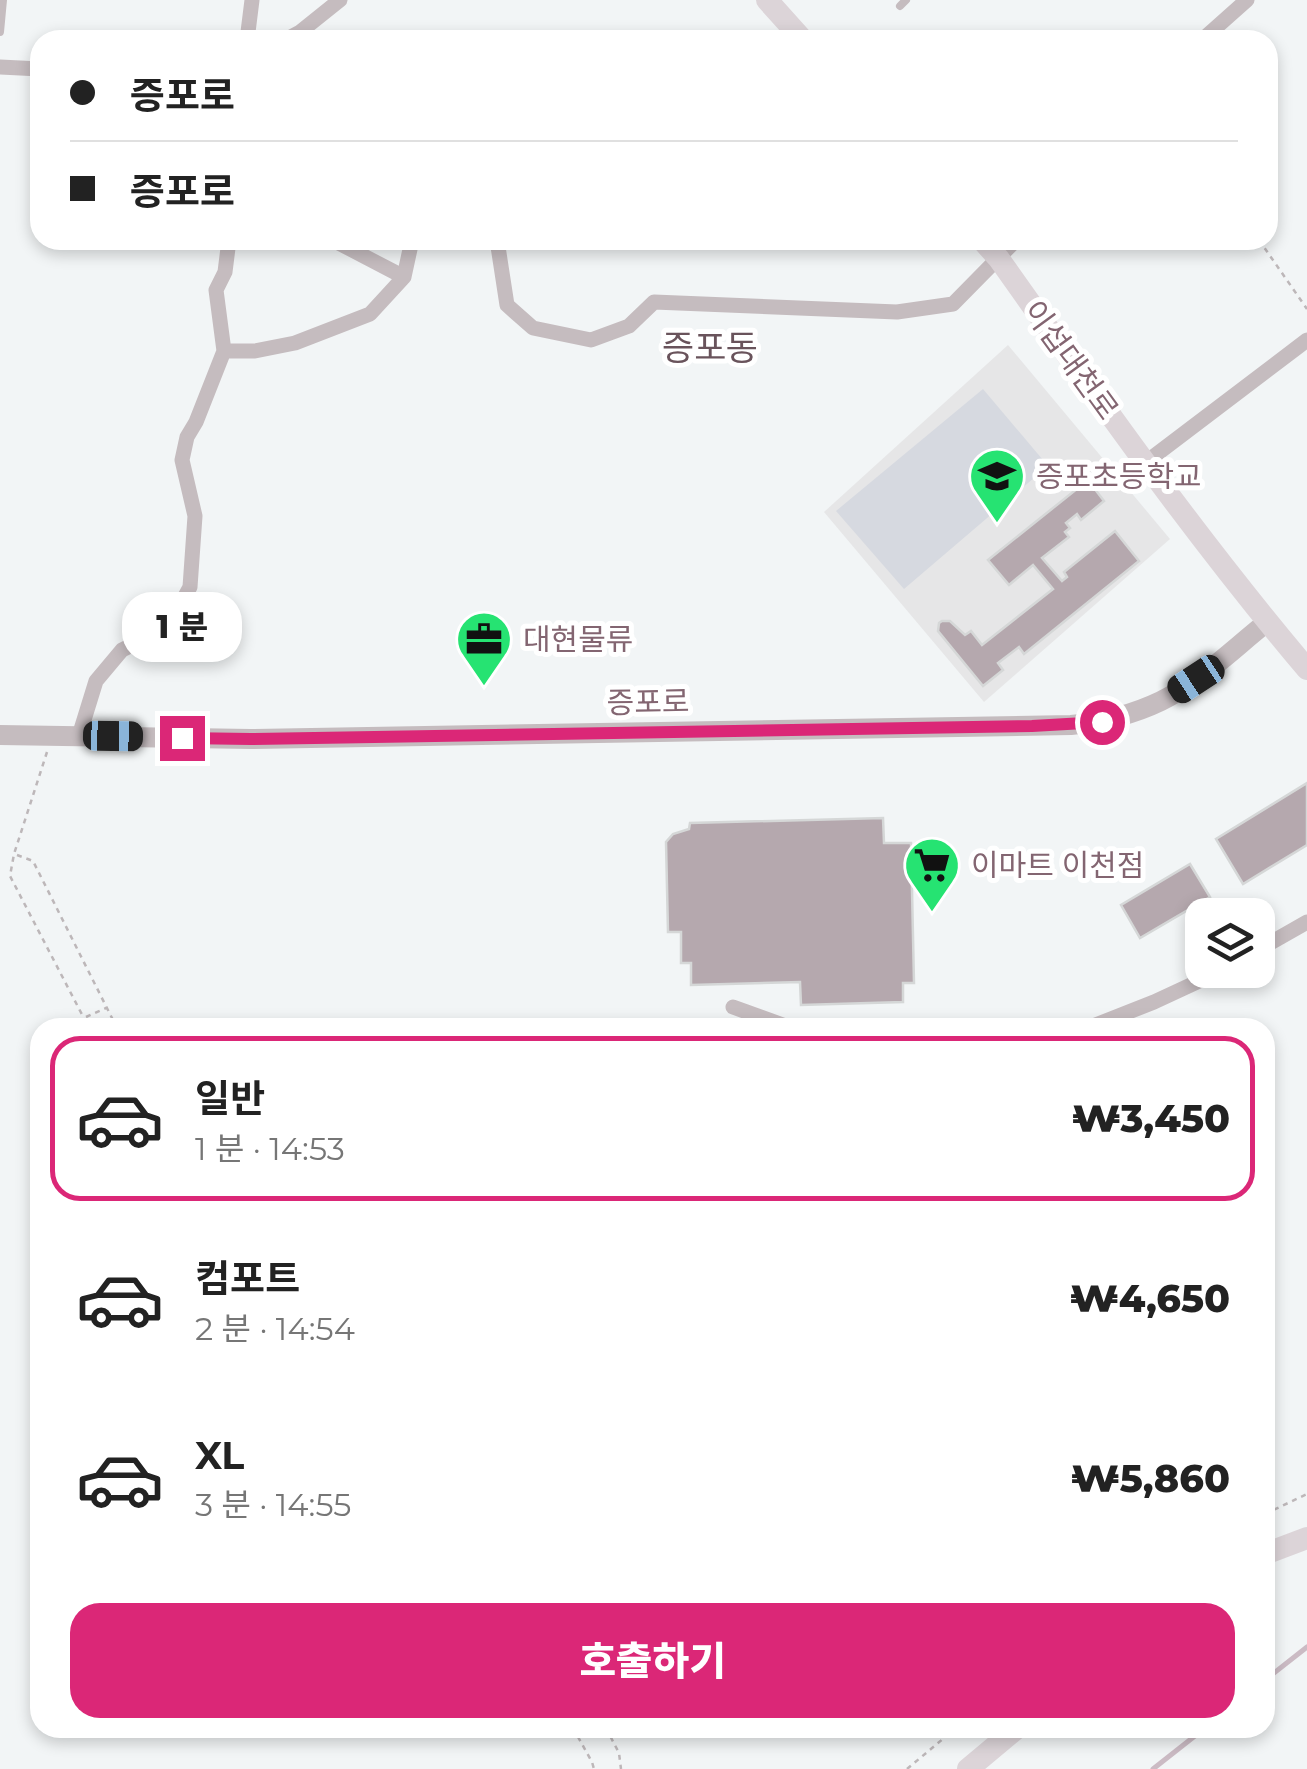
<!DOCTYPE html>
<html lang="ko">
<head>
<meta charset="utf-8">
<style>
  :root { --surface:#fff; --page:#f6f6f6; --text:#222; --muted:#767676; --line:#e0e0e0; --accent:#db2777 }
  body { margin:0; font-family:Montserrat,"Noto Sans KR",sans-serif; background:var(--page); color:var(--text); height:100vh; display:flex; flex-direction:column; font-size:38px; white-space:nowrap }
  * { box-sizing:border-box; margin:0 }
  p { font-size:32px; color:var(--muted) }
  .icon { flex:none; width:55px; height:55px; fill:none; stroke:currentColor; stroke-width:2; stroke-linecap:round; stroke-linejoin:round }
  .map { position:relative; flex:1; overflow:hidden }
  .side { position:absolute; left:30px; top:1018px; width:1245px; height:720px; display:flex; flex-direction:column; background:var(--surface); border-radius:30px; box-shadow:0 5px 15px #0003 }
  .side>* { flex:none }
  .hud { position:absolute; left:30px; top:30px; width:1248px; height:220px; border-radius:30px; box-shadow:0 5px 15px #0003; display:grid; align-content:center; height:220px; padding:0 40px; background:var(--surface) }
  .buttons { position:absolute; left:1185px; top:898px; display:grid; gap:20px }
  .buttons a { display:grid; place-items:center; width:90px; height:90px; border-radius:20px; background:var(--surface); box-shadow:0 5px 15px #0003; font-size:50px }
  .end { position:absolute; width:45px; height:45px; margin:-22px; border:12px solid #db2777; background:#fff; box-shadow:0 0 0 5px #fff }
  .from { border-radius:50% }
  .bubble { position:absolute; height:70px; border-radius:30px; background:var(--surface); box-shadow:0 5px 15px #0003; font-size:32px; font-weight:800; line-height:70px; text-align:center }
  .car { position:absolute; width:30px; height:60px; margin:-30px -15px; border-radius:12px; box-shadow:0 0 8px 2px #0007; background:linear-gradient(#222 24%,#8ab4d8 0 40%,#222 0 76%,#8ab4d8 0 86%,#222 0) }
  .hud b { display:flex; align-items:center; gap:35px; height:95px; font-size:38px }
  .hud b+b { border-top:2px solid var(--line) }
  .hud i { width:25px; height:25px; background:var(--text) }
  ul { padding:18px 0 0; list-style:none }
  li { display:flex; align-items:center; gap:30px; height:165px; margin:0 20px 15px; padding:0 20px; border:5px solid transparent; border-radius:30px }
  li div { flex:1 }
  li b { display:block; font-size:38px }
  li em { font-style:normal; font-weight:800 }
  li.active { border-color:var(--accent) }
  li>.icon { width:90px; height:90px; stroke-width:1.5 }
  .cta { display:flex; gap:20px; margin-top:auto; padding:20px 40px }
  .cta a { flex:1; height:115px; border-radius:30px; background:var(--accent); color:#fff; font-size:40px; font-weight:800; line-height:115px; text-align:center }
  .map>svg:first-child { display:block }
  .built { fill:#e6e6e7 }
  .green { fill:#d6d9e0 }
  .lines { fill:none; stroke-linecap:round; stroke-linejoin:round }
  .stream { stroke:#cbbbc4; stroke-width:5 }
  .building { fill:#b5a8ae; stroke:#d5d7d7; stroke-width:2.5 }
  .path { stroke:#bdb7b9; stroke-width:2.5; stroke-dasharray:5 5; stroke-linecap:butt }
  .service { stroke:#c5bcbf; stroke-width:8 }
  .minor { stroke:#c5bcbf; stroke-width:15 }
  .tertiary { stroke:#c5bcbf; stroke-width:20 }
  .secondary { stroke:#dcd4d8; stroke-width:22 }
  .route { stroke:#db2777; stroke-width:12 }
  .labels { text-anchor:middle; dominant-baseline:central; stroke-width:10; stroke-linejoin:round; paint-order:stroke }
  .street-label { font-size:30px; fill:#836571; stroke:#fff }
  .poi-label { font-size:30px; fill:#836571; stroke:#fff; text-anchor:start }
  .quarter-label { font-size:35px; fill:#69535b; stroke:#fff }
</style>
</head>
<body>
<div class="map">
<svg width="1307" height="1769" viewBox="0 0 1307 1769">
  <rect width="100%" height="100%" fill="#f2f5f6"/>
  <path class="built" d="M 1008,345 L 1170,539 L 984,702 L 824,512 Z"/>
  <path class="green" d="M 983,389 L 1048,466 L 904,589 L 836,511 Z"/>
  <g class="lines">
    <path class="stream" d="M 1265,1680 L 1307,1647
      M 1153,1769 L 1205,1728"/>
  </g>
  <path class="building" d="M 1088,480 L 1104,501 L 1081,520 L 1077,514 L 1066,523 L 1070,528 L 1065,532 L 1069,537 L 1042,558 L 1062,581 L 1067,577 L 1064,572 L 1115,531 L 1139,561 L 1024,654 L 1019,647 L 998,663 L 1003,670 L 983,686 L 938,631 L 939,623 L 942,621 L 950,621 L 965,635 L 971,631 L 982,645 L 1053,589 L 1033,565 L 1009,585 L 988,560 Z
    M 1307,783 L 1307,845 L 1243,884 L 1216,839 Z
    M 883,818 L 884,843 L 911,843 L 914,983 L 903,983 L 903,1002 L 801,1005 L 800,982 L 691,985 L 691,963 L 681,963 L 681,932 L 668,932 L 666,842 L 673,834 L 689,829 L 690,823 Z
    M 1190,864 L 1210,897 L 1140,938 L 1121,905 Z"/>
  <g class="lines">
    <path class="path" d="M 1259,240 L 1307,309
      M 47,752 L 14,854 L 10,876 L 89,1028
      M 17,855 L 33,861 L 117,1028
      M 86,1017 L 106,1008
      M 1265,1514 L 1307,1494
      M 573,1728 L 592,1762 L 594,1769
      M 606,1728 L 619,1753 L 621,1769
      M 907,1769 L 956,1728"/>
    <path class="service" d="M 900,6 L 906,0
      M 0,32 L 3,0"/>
    <path class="minor" d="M 247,40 L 252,0
      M 285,40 L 300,32 L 340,0
      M 1202,40 L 1247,0
      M 0,67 L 40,69
      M 333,240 L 404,277
      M 497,240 L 507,305 L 533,328 L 591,340 L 629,326 L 654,302 L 897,312 L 953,304 L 1016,240
      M 224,351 L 255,351 L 295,343 L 370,314 L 404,277 L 412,240
      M 1145,463 L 1307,340
      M 79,736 L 96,681 L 122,650 L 154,634 L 177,611 L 190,587 L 195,516 L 182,460 L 187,437 L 196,422 L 224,351 L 216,290 L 225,272 L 229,240
      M 1258,950 L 1307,922
      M 733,1007 L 791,1028
      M 1088,1028 L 1154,1002 L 1223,970"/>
    <path class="tertiary" d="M 0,735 L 251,739 L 1071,725 C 1102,722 1132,715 1161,701 C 1200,682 1233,649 1267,622"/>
    <path class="secondary" d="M 767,0 L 803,40
      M 982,240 L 999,259 C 1098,399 1197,539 1307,669
      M 1265,1554 L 1307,1538
      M 968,1769 L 1017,1728"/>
  </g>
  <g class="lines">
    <path class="route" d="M 182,738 L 251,739 L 1032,726 L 1102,722"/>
  </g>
  <defs>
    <g id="school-pin" transform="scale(2.875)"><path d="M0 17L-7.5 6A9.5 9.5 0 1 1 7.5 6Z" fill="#26e372" stroke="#fff"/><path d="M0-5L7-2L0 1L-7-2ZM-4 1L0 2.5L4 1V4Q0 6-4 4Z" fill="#111"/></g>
    <g id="office-pin" transform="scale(2.875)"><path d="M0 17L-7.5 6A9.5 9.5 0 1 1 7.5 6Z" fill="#26e372" stroke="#fff"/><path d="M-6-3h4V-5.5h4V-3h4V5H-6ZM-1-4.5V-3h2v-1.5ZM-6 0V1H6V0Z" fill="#111"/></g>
    <g id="supermarket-pin" transform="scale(2.875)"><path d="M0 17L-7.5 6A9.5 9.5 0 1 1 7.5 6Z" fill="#26e372" stroke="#fff"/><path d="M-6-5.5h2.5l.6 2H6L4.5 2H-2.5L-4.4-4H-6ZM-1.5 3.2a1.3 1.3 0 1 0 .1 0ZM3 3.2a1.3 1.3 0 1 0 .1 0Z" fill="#111"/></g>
  </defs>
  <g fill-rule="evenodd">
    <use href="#school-pin" x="997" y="476"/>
    <use href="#office-pin" x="484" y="639"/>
    <use href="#supermarket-pin" x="932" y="865"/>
  </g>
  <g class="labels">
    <g class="street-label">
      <text transform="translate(1071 360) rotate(54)">이섭대천로</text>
      <text transform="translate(648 702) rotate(-1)">증포로</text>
    </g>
    <g class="poi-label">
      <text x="1036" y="476">증포초등학교</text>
      <text x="523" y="639">대현물류</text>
      <text x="971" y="865">이마트 이천점</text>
    </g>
    <g class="quarter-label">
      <text x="710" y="347">증포동</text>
    </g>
  </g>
</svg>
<div class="buttons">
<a><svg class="icon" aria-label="layers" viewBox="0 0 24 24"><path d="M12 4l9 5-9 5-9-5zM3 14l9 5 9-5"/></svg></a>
</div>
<i class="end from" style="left:1102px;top:722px"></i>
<i class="end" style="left:182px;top:738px"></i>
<div class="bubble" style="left:122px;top:592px;width:120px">1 분</div>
<i class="car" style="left:1196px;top:679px;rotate:237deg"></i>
<i class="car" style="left:113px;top:736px;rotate:91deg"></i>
<div class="hud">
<b><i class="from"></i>증포로</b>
<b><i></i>증포로</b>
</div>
<section class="side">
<ul>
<li class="active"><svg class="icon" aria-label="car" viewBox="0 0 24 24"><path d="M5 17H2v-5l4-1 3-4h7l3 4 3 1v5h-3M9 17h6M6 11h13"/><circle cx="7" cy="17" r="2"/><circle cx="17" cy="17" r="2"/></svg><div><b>일반</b><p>1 분 · 14:53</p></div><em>₩3,450</em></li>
<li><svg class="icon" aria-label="car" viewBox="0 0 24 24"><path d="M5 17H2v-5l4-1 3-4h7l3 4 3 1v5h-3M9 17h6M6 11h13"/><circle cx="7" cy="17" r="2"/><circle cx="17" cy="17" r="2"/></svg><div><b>컴포트</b><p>2 분 · 14:54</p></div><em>₩4,650</em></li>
<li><svg class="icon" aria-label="car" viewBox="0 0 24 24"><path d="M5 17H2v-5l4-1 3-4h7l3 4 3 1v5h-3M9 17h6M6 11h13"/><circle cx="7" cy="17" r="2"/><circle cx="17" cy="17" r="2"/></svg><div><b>XL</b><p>3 분 · 14:55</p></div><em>₩5,860</em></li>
</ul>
<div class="cta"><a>호출하기</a></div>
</section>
</div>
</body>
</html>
